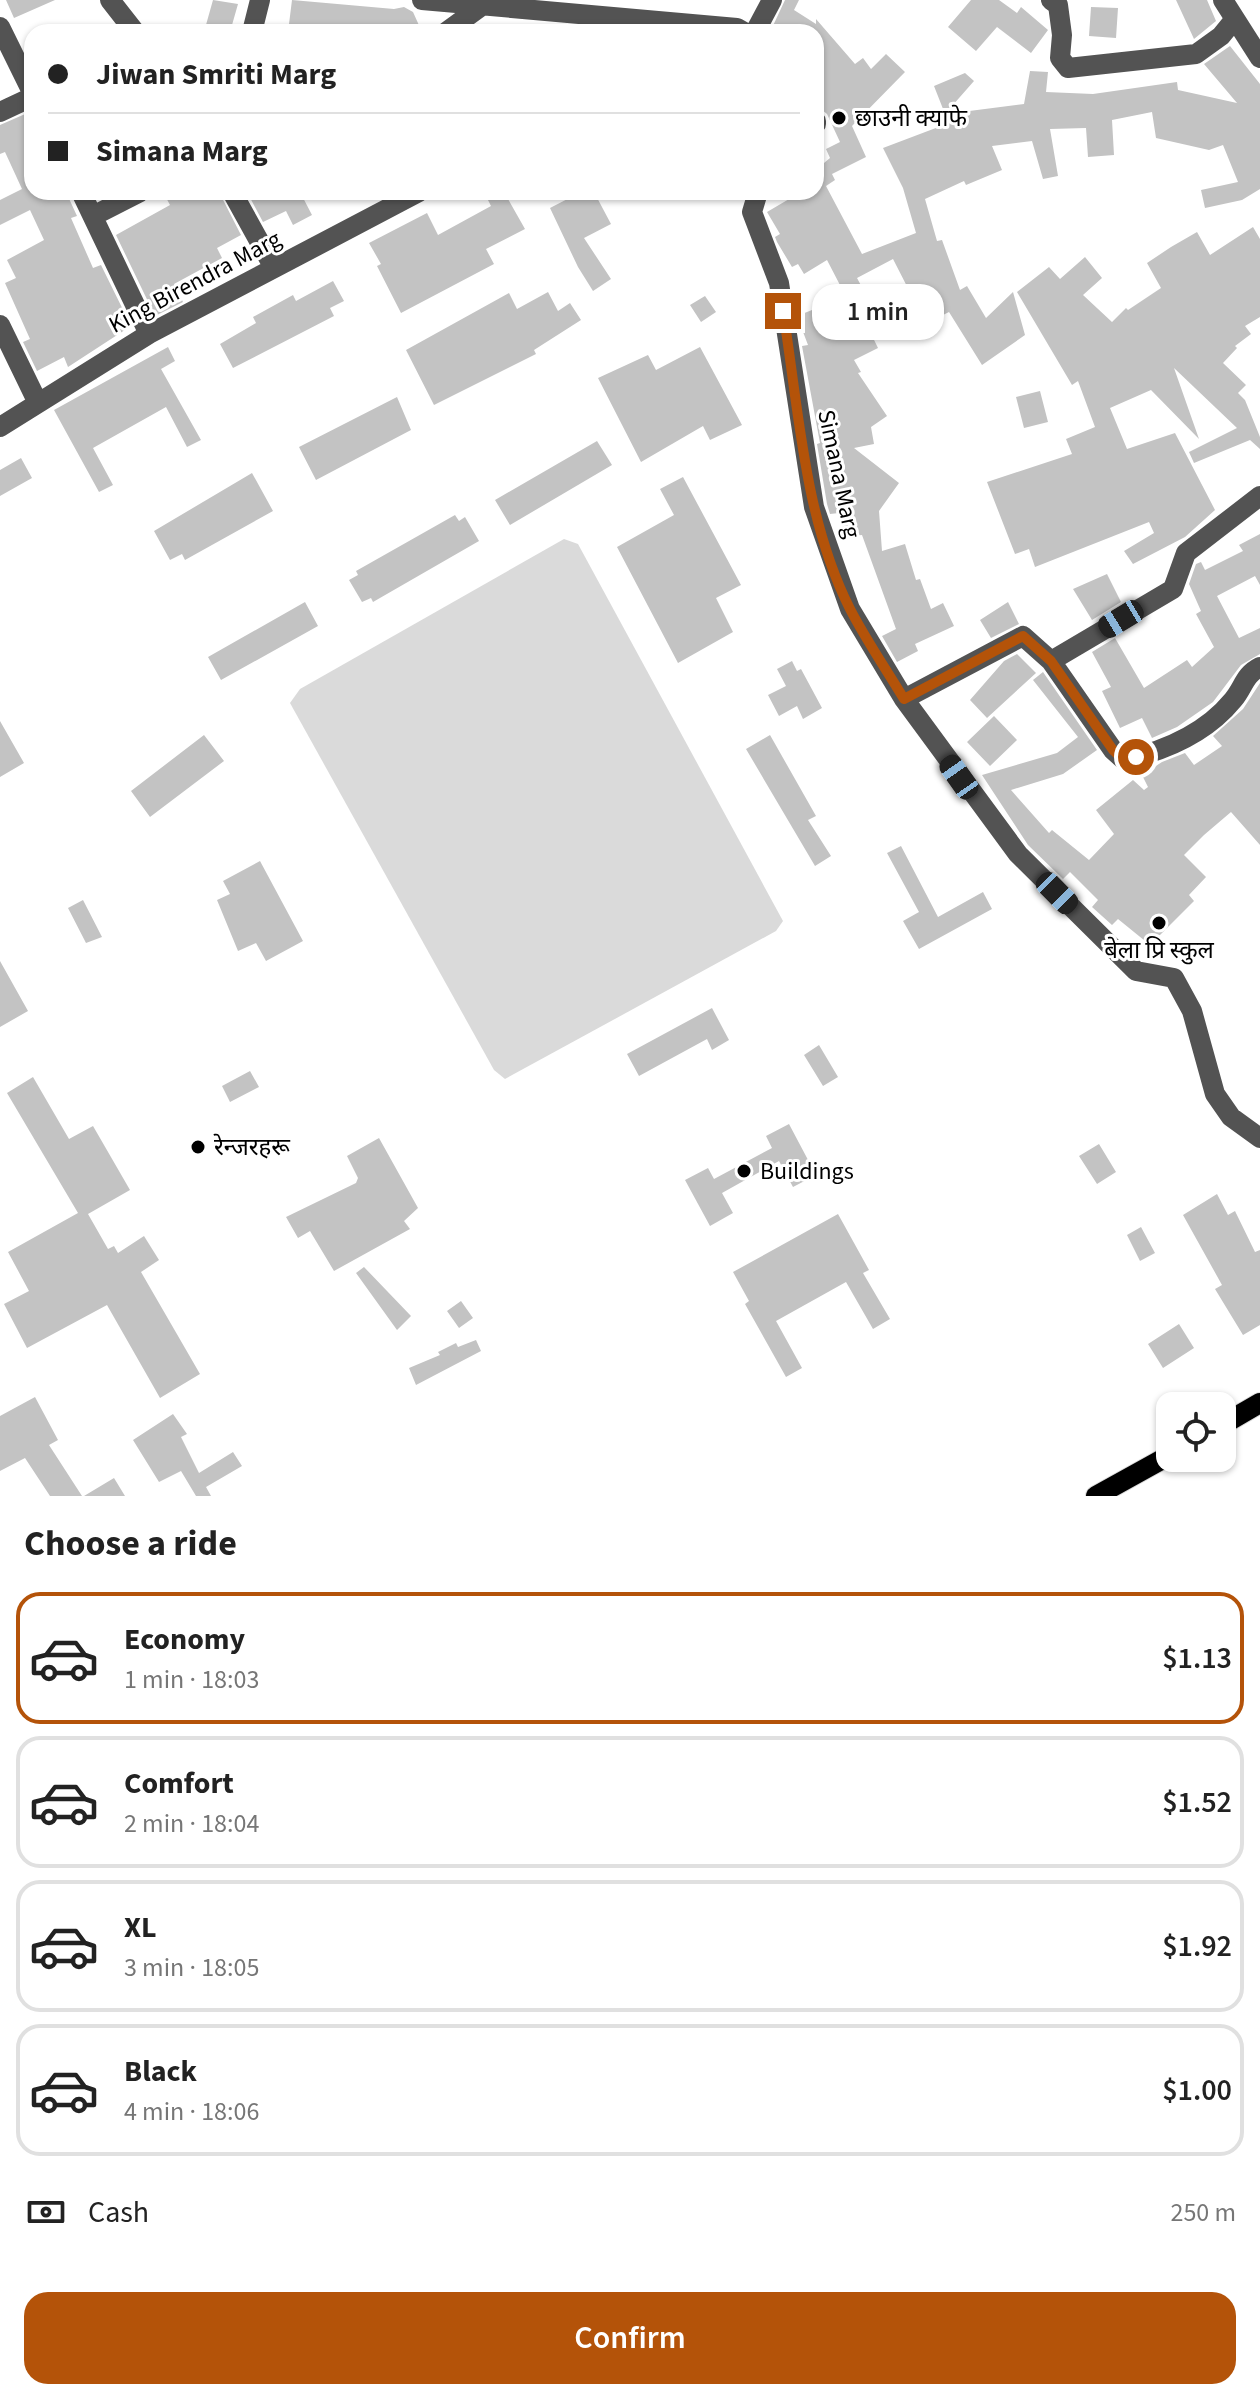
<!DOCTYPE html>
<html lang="en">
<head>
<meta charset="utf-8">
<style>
  :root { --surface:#fff; --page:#f6f6f6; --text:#222; --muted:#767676; --line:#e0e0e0; --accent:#b45309 }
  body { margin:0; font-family:"Source Sans 3","Noto Sans Devanagari",sans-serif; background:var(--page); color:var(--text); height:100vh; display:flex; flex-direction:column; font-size:30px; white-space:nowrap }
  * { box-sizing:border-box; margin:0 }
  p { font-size:26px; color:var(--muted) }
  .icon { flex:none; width:44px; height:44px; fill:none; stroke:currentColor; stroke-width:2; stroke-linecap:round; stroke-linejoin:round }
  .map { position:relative; height:1496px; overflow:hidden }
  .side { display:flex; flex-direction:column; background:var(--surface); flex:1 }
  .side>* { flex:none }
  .hud { position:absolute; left:24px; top:24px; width:800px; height:176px; border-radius:24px; box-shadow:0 2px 6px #0004; display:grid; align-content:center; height:176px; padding:0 24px; background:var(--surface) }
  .tools { position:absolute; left:1156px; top:1392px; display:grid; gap:16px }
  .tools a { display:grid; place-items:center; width:80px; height:80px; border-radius:16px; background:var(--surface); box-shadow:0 2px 6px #0004; font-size:40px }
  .end { position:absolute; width:36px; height:36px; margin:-18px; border:10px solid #b45309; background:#fff; box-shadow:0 0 0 4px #fff }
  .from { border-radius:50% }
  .bubble { position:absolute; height:56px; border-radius:24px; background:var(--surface); box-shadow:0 2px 6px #0004; font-size:26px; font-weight:600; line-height:56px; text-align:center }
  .car { position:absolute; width:24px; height:48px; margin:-24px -12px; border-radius:10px; box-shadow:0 0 6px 2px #0007; background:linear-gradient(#222 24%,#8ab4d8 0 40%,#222 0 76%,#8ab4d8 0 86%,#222 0) }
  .hud b { display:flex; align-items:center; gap:28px; height:76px; font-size:30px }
  .hud b+b { border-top:2px solid var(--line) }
  .hud i { width:20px; height:20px; background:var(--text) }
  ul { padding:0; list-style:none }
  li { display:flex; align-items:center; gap:24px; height:132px; margin:0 16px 12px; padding:0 8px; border:4px solid var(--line); border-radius:24px }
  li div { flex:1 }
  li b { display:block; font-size:30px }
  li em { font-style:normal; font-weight:600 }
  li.current { border-color:var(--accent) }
  li>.icon { width:72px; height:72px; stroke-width:1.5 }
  h2 { padding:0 24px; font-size:36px; line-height:96px }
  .pay { display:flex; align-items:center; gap:20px; height:88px; padding:0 24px; font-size:30px }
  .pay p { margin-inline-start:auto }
  .action { display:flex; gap:16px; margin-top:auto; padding:16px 24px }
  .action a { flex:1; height:92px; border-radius:24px; background:var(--accent); color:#fff; font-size:32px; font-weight:600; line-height:92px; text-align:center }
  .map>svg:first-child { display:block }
  .green { fill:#dadada }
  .building { fill:#c3c3c3 }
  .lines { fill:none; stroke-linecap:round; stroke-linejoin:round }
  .major-casing { stroke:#dbdbdb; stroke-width:22 }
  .minor { stroke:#535353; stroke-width:20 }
  .major { stroke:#000; stroke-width:20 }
  .route { stroke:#b45309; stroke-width:10 }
  .poi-dot { fill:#000; stroke:#fff; stroke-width:3 }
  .labels { text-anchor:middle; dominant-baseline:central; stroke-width:6; stroke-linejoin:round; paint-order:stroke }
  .poi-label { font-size:24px; fill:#000; stroke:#fff; text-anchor:start }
  .street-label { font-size:24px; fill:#000; stroke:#fff }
</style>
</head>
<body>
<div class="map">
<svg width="1260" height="1496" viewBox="0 0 1260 1496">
  <rect width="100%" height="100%" fill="#fff"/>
  <path class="green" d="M 564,539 L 578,544 L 783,921 L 776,931 L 505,1079 L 494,1070 L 290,703 L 300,689 Z"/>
  <path class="building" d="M 6,0 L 55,0 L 14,18 Z
    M 213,0 L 238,4 L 230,32 L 204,32 Z
    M 292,0 L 394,9 L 404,7 L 413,12 L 422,32 L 288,32 Z
    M 785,0 L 799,0 L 794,10 L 816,24 L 816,19 L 855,64 L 863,58 L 871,69 L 886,54 L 905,72 L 852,126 L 866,157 L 832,174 L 835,180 L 826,186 L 862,254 L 916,233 L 903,188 L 883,148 L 949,123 L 946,114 L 1024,104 L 1030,71 L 1048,72 L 1046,92 L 1093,94 L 1177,82 L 1178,90 L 1237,103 L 1204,64 L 1230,46 L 1260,84 L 1260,189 L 1242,200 L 1205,208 L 1201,190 L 1238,182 L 1223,145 L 1209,150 L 1156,138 L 1152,112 L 1112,120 L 1114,155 L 1088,157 L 1086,128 L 1050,129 L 1058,176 L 1043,179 L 1032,141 L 992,146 L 1002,170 L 966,185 L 964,181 L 925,199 L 937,241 L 942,240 L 960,290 L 967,286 L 986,318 L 1013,292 L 1025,335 L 982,365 L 949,312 L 921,326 L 910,305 L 915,302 L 893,259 L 857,278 L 865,293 L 854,299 L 878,348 L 854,360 L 861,372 L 858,373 L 887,416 L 871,427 L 874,444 L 854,448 L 899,483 L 879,511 L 882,551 L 905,544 L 916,580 L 920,579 L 931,609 L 943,603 L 954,626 L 915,644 L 918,651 L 897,662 L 882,636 L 896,629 L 862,535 L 841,537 L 839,513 L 830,514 L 827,504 L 817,444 L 820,443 L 802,346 L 808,345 L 797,316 L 817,308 L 814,302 L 841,287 L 827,260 L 804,274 L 798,264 L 792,267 L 777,242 L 775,237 L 780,234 L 767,212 L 801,192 L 816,192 L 816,152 L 824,163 L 830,158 L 826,149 L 840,142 L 827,114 L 816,105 L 816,32 L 771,30 Z
    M 971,0 L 999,0 L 1017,13 L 1021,7 L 1048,30 L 1031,53 L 997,27 L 976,51 L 948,27 Z
    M 1176,0 L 1207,0 L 1216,21 L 1194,39 Z
    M 1091,7 L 1118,8 L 1116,38 L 1089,36 Z
    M 965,73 L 974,81 L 945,114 L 934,86 Z
    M 32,111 L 32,192 L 66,192 L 77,216 L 71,218 L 93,268 L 101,265 L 131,326 L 68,367 L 64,357 L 37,371 L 23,342 L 30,339 L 5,283 L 16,278 L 7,260 L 44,240 L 30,210 L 0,225 L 0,200 L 22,189 L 5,152 L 0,154 L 0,125 Z
    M 163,192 L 219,192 L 241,235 L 217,248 L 222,258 L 174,284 L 183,302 L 155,316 L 116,235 L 170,205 Z
    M 247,192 L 300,192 L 312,215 L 293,225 L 286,211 L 263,222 Z
    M 484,192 L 504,192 L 525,229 L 486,249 L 494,264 L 401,313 L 377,266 L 381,264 L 369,243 L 427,213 L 438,235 L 491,206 Z
    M 581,192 L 594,192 L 611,224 L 584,238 L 611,279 L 593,291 L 578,267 L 550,208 Z
    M 1253,227 L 1260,239 L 1260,317 L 1245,326 L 1251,334 L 1235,346 L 1237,348 L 1223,363 L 1246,385 L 1238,393 L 1245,400 L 1260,437 L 1260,449 L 1250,440 L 1194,463 L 1189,452 L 1237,428 L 1174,368 L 1199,439 L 1151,390 L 1110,408 L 1127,449 L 1175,433 L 1215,510 L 1185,537 L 1133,564 L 1124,551 L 1154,533 L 1149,522 L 1035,567 L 1029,549 L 1015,554 L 987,482 L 1072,454 L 1066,439 L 1095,427 L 1078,381 L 1072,385 L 1017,292 L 1049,267 L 1060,279 L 1085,257 L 1102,278 L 1083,295 L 1112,322 L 1126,308 L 1128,310 L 1161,288 L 1147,263 L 1171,247 L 1197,232 L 1210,255 Z
    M 333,281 L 344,301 L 330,308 L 334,316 L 233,368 L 220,344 L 256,323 L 253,317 L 293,295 L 296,301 Z
    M 548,292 L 558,311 L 570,303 L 581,320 L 534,350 L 536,354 L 434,405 L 406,350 L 509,293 L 517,309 Z
    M 705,296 L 716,312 L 701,322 L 690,305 Z
    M 168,347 L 175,361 L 161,369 L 201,440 L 187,447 L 166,407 L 93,448 L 113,485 L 99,492 L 54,410 Z
    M 700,347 L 742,425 L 710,440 L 703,426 L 641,462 L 598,378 L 648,355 L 656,370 Z
    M 1040,391 L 1048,422 L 1024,428 L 1016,397 Z
    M 397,397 L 411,430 L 316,480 L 299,447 Z
    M 597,441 L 612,465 L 510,525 L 495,500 Z
    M 21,458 L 32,478 L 0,496 L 0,470 Z
    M 252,473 L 273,511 L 185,560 L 182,554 L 170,560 L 154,531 Z
    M 683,477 L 741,585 L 716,598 L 733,632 L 678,663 L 617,547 L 674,515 L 660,489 Z
    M 455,515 L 459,521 L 465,517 L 479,541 L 373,602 L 371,598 L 362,602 L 349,580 L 358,575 L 356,571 Z
    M 1260,534 L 1260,585 L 1255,576 L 1217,596 L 1239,638 L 1260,628 L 1260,654 L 1241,665 L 1213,702 L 1177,727 L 1152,738 L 1142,718 L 1120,728 L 1102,691 L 1111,687 L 1092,652 L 1115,638 L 1144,688 L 1187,660 L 1192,667 L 1214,647 L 1196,614 L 1201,611 L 1189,584 L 1196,564 L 1201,562 L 1205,570 L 1243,551 L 1239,545 Z
    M 1107,574 L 1121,602 L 1092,620 L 1073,589 Z
    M 305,602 L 318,626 L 221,680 L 208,657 Z
    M 1008,602 L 1019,624 L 991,638 L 980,620 Z
    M 1017,654 L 1036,673 L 987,718 L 970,700 L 1004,661 Z
    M 792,661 L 797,671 L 801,669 L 822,708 L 803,719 L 797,706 L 779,716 L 768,695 L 786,686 L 777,669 Z
    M 1043,672 L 1097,750 L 1063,774 L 1011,790 L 1049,833 L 1052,830 L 1089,860 L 1114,834 L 1096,810 L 1133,780 L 1144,790 L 1148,787 L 1142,775 L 1162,762 L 1185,753 L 1194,765 L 1222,746 L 1213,736 L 1243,709 L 1260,683 L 1260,845 L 1231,812 L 1204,835 L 1184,855 L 1206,877 L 1189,895 L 1194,901 L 1150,945 L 1118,919 L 1112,925 L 1092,907 L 1098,900 L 1070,872 L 1063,879 L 1028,845 L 982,775 L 1057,753 L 1078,737 L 1033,680 Z
    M 994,716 L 1017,740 L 990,766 L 967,742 Z
    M 0,721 L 24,763 L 0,777 Z
    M 204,735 L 224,761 L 150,817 L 131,791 Z
    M 770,735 L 816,816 L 808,820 L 831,856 L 815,866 L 746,749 Z
    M 901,846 L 938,917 L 983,892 L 992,909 L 919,949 L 903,921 L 919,912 L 887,853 Z
    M 260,861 L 303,941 L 266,961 L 256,943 L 238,951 L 217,900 L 230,894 L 223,881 Z
    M 83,900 L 102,937 L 86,943 L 68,908 Z
    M 0,961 L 28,1011 L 0,1027 Z
    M 712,1008 L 729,1040 L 712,1050 L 707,1039 L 639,1076 L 627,1054 Z
    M 819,1045 L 838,1077 L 823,1086 L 804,1055 Z
    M 250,1071 L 259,1087 L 230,1102 L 222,1086 Z
    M 33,1077 L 69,1139 L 93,1126 L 130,1190 L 88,1214 L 108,1249 L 114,1246 L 118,1253 L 144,1236 L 159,1260 L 141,1272 L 200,1374 L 160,1398 L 107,1305 L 27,1348 L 4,1304 L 29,1291 L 8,1252 L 78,1213 L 7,1093 Z
    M 789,1124 L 816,1175 L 793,1187 L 779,1161 L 722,1193 L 733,1213 L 710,1226 L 685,1180 L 708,1168 L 714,1179 L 772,1148 L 766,1136 Z
    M 379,1138 L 418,1208 L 404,1221 L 410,1229 L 334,1271 L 310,1231 L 298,1238 L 286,1217 L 356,1183 L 358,1178 L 347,1156 Z
    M 1099,1144 L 1116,1172 L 1097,1184 L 1079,1156 Z
    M 1217,1194 L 1228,1215 L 1235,1211 L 1255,1252 L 1260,1250 L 1260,1325 L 1243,1335 L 1215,1289 L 1222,1285 L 1183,1215 Z
    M 838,1214 L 869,1270 L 863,1273 L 890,1319 L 873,1329 L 846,1282 L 776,1321 L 802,1368 L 786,1377 L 745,1304 L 749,1301 L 733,1272 Z
    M 1141,1227 L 1155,1253 L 1140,1261 L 1127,1235 Z
    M 364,1267 L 411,1316 L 397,1330 L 356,1273 Z
    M 461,1301 L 473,1318 L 459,1328 L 447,1311 Z
    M 1179,1324 L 1194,1348 L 1163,1368 L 1148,1344 Z
    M 476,1340 L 481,1351 L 416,1385 L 409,1368 L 440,1355 L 438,1352 L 456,1343 L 458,1347 Z
    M 35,1397 L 58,1440 L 49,1445 L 82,1496 L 50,1496 L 25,1458 L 0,1471 L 0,1416 Z
    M 173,1414 L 187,1434 L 181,1437 L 199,1473 L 233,1452 L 242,1466 L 206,1487 L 211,1496 L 196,1496 L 181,1471 L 159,1482 L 133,1440 Z
    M 114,1478 L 125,1496 L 84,1496 Z"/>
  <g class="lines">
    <g class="major-casing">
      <path id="major" d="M 1222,1425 L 1260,1403
        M 1096,1496 L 1170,1455"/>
    </g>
    <path class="minor" d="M 110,0 L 135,32
      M 422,0 L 737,28 L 744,32
      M 1051,0 L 1058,5 L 1062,35 L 1060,58 L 1068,68 L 1196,54 L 1221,36 L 1234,20
      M 1223,0 L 1260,58
      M 0,27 L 32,92
      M 252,32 L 260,0
      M 446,32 L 479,8 L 480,0
      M 755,32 L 772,0
      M 0,112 L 32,97
      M 816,121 L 816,124
      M 81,192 L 149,334
      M 232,192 L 274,268
      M 758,192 L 752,212 L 779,283 L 814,507 L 850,609 L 904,699 L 1018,854 L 1136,971 L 1174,978 L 1192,1011 L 1215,1094 L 1231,1117 L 1260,1138
      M 93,216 L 140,192
      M 0,325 L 37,401
      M 0,427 L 149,334 L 419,192
      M 1051,661 L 1173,589 L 1186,553 L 1260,496
      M 904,699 L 1023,636 L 1051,661 L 1113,750 L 1124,760 C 1164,751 1206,733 1233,700 C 1244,687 1244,675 1260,667"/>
    <use href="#major" class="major"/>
  </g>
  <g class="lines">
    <path class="route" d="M 783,311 C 799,410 804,518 850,609 C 866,640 886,669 904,699 L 1023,636 L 1051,661 L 1113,750 L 1124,760 L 1136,757"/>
  </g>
  <g class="poi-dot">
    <circle cx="839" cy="118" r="8"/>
    <circle cx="1159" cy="923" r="8"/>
    <circle cx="198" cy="1147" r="8"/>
    <circle cx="744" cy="1171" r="8"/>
  </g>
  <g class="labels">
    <g class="poi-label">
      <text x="855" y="118">छाउनी क्याफे</text>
      <text x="1159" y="950" text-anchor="middle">बेला प्रि स्कुल</text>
      <text x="214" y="1147">रेन्जरहरू</text>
      <text x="760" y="1171">Buildings</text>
    </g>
    <g class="street-label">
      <text transform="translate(195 282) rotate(-28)">King Birendra Marg</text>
      <text transform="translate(839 474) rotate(78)">Simana Marg</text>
    </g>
  </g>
</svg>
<div class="tools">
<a><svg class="icon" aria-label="locate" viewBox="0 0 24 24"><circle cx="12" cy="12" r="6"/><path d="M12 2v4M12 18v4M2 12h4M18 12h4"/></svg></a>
</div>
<i class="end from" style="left:1136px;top:757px"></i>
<i class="end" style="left:783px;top:311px"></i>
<div class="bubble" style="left:812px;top:284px;width:132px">1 min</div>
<i class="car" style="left:1121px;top:619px;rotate:239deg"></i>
<i class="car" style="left:959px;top:777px;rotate:325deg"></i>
<i class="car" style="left:1057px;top:893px;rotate:135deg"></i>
<div class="hud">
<b><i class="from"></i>Jiwan Smriti Marg</b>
<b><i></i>Simana Marg</b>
</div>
</div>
<section class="side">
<h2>Choose a ride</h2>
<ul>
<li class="current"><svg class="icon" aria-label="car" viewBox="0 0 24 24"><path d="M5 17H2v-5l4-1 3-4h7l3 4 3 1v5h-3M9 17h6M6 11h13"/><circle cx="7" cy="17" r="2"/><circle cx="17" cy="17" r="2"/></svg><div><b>Economy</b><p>1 min · 18:03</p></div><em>$1.13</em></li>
<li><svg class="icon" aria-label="car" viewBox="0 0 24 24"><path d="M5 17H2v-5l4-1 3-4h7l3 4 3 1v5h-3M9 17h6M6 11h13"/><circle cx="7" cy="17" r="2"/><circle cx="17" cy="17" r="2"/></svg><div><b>Comfort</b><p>2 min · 18:04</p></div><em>$1.52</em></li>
<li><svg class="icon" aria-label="car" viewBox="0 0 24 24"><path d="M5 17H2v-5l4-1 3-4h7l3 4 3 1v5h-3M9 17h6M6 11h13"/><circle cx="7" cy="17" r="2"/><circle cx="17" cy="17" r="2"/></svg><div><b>XL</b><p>3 min · 18:05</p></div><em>$1.92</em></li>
<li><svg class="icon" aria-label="car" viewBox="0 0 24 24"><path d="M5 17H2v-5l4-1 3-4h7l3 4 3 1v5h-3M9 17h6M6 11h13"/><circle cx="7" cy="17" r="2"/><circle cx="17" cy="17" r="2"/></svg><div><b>Black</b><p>4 min · 18:06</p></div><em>$1.00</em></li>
</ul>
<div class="pay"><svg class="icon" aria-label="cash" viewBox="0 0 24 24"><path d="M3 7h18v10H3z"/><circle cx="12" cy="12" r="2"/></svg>Cash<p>250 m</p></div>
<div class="action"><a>Confirm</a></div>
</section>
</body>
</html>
